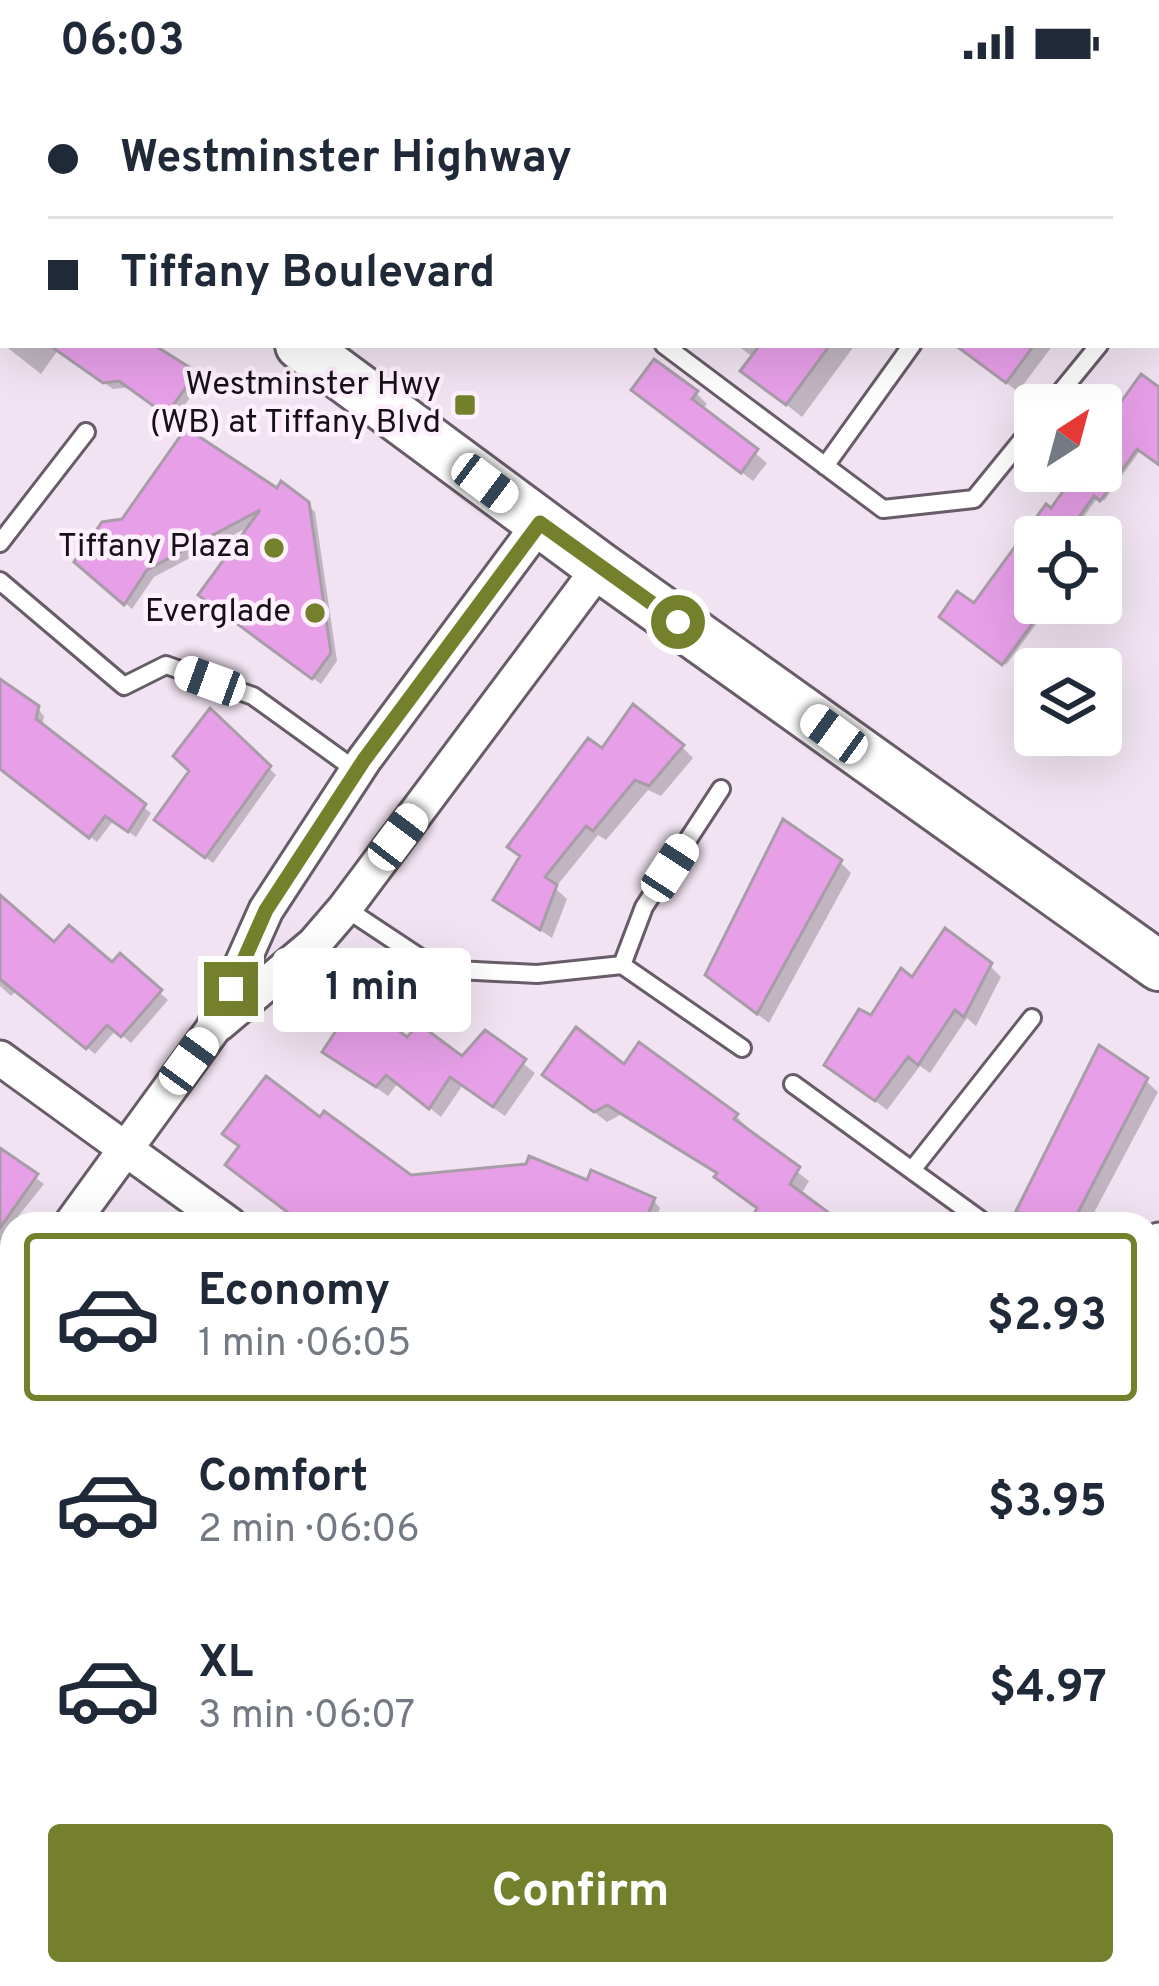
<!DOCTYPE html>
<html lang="en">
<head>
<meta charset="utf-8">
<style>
  :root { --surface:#fff; --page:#f6f6f7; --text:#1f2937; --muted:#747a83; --line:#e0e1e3; --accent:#74802c }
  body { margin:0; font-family:Overpass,sans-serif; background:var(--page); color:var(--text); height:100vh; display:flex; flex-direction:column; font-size:45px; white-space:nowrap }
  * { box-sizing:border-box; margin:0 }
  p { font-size:39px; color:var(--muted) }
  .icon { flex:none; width:66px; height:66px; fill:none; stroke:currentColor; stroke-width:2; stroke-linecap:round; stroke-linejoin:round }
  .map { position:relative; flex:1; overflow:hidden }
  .details { position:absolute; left:0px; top:1128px; width:1161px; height:774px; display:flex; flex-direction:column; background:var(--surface); border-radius:36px 36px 0 0; box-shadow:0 12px 48px #0002 }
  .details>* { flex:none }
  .hud { position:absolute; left:0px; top:0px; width:1161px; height:264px; box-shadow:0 12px 48px #0002; display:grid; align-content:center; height:264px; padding:0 48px; background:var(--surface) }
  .needle { width:78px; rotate:36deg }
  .fabs { position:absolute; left:1014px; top:300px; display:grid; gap:24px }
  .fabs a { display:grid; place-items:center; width:108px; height:108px; border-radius:12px; background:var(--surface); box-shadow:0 12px 48px #0002; font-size:60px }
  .end { position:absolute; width:54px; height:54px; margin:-27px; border:15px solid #74802c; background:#fff; box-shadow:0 0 0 6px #fff }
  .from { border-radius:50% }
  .bubble { position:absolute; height:84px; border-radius:12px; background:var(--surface); box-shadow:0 12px 48px #0002; font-size:39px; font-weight:700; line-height:84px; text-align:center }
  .car { position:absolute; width:36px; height:72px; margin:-36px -18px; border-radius:15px; box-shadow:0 0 9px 3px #0007; background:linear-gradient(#fff 24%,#345 0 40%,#fff 0 76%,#345 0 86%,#fff 0) }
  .hud b { display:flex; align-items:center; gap:42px; height:114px; font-size:45px }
  .hud b+b { border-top:3px solid var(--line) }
  .hud i { width:30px; height:30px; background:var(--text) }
  ul { padding:21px 0 0; list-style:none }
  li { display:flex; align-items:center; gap:36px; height:168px; margin:0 24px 18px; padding:0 24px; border:6px solid transparent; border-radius:12px }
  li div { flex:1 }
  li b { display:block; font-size:45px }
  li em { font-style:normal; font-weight:700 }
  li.on { border-color:var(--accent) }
  li>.icon { width:108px; height:108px; stroke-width:1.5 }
  .action { display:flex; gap:24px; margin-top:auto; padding:24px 48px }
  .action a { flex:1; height:138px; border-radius:12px; background:var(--accent); color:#fff; font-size:48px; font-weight:700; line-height:138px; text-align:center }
  .status { display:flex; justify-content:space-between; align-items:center; height:84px; padding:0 60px; background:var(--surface); direction:ltr }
  .status svg { height:33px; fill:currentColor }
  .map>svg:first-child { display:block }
  .shadow { fill:#0003 }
  .building { fill:#e79fe8; stroke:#a99ca9; stroke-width:3 }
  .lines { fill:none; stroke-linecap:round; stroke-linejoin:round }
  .lane-casing { stroke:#685c68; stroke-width:22 }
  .street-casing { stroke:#685c68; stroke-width:39 }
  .secondary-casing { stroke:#685c68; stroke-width:54 }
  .lane { stroke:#fff; stroke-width:16 }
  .street { stroke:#fff; stroke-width:33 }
  .secondary { stroke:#fff; stroke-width:48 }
  .route { stroke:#74802c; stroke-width:15 }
  .poi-dot { fill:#74802c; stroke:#fff0fe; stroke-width:4.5 }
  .labels { text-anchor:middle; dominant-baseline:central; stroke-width:9; stroke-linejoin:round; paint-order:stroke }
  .poi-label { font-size:33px; fill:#161116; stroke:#fff0fe; text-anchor:end }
</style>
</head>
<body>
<div class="status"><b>06:03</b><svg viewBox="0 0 49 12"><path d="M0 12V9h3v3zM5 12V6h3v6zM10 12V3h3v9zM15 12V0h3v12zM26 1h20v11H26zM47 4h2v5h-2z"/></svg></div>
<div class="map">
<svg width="1159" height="1902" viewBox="0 0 1159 1902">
  <rect width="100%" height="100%" fill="#f1e3f1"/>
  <path class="shadow" d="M 271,0 L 300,0 L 304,3 L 268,3 Z
    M 436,0 L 557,0 L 433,3 Z
    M 667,0 L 744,0 L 665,3 Z
    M 807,0 L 1040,0 L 805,3 Z
    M 1159,0 L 1159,117 L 1158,119 L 1155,3 Z
    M 0,169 L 3,171 L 3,260 L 0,258 Z
    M 4,261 L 151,261 L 202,297 L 174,336 L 129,303 L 113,305 L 58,266 L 41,290 Z
    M 737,261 L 855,261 L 802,333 L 744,287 L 754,274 Z
    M 959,261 L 1053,261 L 1018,308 Z
    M 1159,302 L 1159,378 L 1141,365 L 1104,417 L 1098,413 L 1069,453 L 1035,453 L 1035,500 L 1018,524 L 1037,539 L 1006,581 L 943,532 L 975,523 L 1082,387 L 1101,387 L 1101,360 Z
    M 635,306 L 696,309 L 707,320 L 702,326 L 767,379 L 753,397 Z
    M 277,408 L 307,420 L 315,428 L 337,577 L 321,600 L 209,518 L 254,440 L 154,493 L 132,525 L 85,484 Z
    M 0,600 L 37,624 L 44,632 L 42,644 L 151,729 L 136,753 L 113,737 L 97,758 L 0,681 Z
    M 210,628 L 276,691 L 213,779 L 165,742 L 193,687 Z
    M 682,663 L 693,674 L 661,712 L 648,706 L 606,756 L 598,751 L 555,804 L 567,815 L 552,854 L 496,816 L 522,774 L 603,668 Z
    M 840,778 L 851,789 L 769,939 L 720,902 Z
    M 0,817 L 54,862 L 112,882 L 120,873 L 168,916 L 131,959 L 116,946 L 95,970 L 16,907 L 11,912 L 0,902 Z
    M 990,882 L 1001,893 L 976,942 L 967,934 L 930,989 L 920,982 L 887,1026 L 828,981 L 913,898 Z
    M 486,950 L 535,989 L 505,1032 L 462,1002 L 441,1033 L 398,999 L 388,1012 L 325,968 L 407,957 L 463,976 Z
    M 625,984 L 736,1032 L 747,1043 L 744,1047 L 809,1097 L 800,1112 L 837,1140 L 758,1140 L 760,1126 L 719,1092 L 620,1031 L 607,1038 L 546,991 Z
    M 1146,997 L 1158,1008 L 1088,1140 L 1031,1138 L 1020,1126 Z
    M 321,1037 L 410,1094 L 588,1100 L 653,1116 L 660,1124 L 654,1140 L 302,1140 L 237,1088 Z
    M 0,1067 L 44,1100 L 12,1140 L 0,1162 Z
    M 1159,1270 L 1159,1448 L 1149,1462 L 1149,1283 Z
    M 12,1332 L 12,1544 L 4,1581 L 0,1580 L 0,1348 Z
    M 1159,1562 L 1159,1742 L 1149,1736 L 1149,1576 Z
    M 0,1749 L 8,1758 L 12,1770 L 12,1845 L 0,1845 Z
    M 12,1867 L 12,1890 L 127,1890 L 118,1902 L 0,1902 L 0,1882 Z
    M 227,1890 L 347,1890 L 339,1902 L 220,1902 Z
    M 455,1890 L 539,1890 L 533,1902 L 450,1902 Z
    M 744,1890 L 875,1891 L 990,1890 L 981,1902 L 760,1902 Z
    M 1042,1890 L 1135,1890 L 1151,1902 L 1033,1902 Z"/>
  <path class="building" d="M 49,261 L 154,261 L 197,288 L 166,331 L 119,297 L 103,299 Z
    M 760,261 L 830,261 L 786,321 L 740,287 Z
    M 955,261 L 1034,261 L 1006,299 Z
    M 654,275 L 698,307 L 692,315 L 758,365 L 741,389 L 631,306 Z
    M 1141,290 L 1159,303 L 1159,381 L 1137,365 L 1100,417 L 1094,412 L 1074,440 L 1092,453 L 1035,453 L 1035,536 L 1002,581 L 939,533 L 957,507 L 974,519 L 1046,420 L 1051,424 L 1071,396 L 1059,387 L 1101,387 L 1101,346 Z
    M 186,344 L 277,404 L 281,397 L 309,418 L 331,569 L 312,595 L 198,511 L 260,426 L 147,486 L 124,521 L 74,478 L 102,438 L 122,435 Z
    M 0,595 L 39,622 L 36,635 L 146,720 L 128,748 L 105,732 L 89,754 L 0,685 Z
    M 633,620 L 684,661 L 649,702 L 635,696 L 593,747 L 586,742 L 545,793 L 557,801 L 540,846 L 493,816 L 520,772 L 507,763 L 588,654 L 602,664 Z
    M 210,624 L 271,682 L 205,774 L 154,736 L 189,687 L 173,672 Z
    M 783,735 L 842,776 L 757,930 L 705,891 Z
    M 0,811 L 54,858 L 69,841 L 112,878 L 120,869 L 162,906 L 121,953 L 107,941 L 86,965 L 0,895 Z
    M 945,844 L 992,879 L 964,933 L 955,926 L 918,981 L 908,973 L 875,1017 L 824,981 L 859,925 L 871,931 L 901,884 L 912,893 Z
    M 357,915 L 407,953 L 419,940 L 462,972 L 485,946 L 526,975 L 493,1023 L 450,993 L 429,1025 L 386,991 L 376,1003 L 322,968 Z
    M 576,943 L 624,980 L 639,958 L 738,1030 L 734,1035 L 800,1083 L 790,1100 L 844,1140 L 749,1140 L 757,1124 L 714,1093 L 717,1089 L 607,1021 L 594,1028 L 542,991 Z
    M 1099,961 L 1148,994 L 1072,1140 L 1039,1140 L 1016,1127 Z
    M 266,992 L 320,1033 L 324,1027 L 411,1091 L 526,1080 L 529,1072 L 587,1096 L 591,1086 L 655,1114 L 644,1140 L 303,1140 L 225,1081 L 239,1062 L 222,1050 Z
    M 0,1064 L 38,1090 L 0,1144 Z"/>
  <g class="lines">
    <g class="lane-casing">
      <path id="lane" d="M 346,0 L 349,3
        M 613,3 L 615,0
        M 1096,3 L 1098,0
        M 1158,181 L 1159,180
        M 664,261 L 883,425 L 974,415 L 1035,340
        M 1050,321 L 1099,261
        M 825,382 L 912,261
        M 0,459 L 86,348
        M 0,497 L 124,602 L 166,581 L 253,612 L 357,687
        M 345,824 L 437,885 L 537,890 L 622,881 L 742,964
        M 622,881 L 644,823 L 721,705
        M 793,1000 L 986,1140
        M 912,1086 L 1032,934"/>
    </g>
    <g class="street-casing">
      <path id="street" d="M 219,940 L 314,860 L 345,824 L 600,483
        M 0,974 L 229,1140
        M 71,1140 L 213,945 L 266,826 L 364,676 L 540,439
        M 1149,1170 L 1159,1156
        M 0,1240 L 12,1223
        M 1149,1816 L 1159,1823
        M 623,1893 L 636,1902
        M 160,1902 L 168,1890"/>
    </g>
    <g class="secondary-casing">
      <path id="secondary" d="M 0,41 L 3,43
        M 300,261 L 600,483 L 1159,882"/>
    </g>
    <use href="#lane" class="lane"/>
    <use href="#street" class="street"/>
    <use href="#secondary" class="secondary"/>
  </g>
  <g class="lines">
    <path class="route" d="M 231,905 L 266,826 L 364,676 L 540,439 L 678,538"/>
  </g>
  <g class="poi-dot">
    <rect x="453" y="309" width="24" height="24" rx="6"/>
    <circle cx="274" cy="464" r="12"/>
    <circle cx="315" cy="529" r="12"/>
  </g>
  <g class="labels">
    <g class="poi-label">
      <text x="441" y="302">Westminster Hwy<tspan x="441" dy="38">(WB) at Tiffany Blvd</tspan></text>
      <text x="250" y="464">Tiffany Plaza</text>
      <text x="291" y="529">Everglade</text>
    </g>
  </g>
</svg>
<div class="fabs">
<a><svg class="needle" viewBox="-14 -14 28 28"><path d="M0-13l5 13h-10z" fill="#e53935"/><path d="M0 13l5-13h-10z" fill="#747a83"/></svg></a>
<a><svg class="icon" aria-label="locate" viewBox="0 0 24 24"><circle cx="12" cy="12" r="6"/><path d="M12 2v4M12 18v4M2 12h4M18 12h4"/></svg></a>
<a><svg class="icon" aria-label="layers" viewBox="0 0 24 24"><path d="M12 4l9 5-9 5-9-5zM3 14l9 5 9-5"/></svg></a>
</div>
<i class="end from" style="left:678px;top:538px"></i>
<i class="end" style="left:231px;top:905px"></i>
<div class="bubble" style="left:273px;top:864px;width:198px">1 min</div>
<i class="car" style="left:485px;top:399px;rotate:127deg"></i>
<i class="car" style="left:210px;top:597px;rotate:290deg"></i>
<i class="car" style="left:834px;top:650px;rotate:306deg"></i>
<i class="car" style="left:398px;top:753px;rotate:37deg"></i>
<i class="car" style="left:670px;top:784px;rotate:33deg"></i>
<i class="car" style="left:189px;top:977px;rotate:36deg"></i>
<div class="hud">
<b><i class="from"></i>Westminster Highway</b>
<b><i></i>Tiffany Boulevard</b>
</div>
<section class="details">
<ul>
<li class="on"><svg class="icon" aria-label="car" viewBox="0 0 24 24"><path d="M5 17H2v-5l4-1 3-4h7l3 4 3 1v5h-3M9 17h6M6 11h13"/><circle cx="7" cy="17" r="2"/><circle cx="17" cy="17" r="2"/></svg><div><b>Economy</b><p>1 min · 06:05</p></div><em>$2.93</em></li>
<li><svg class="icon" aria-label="car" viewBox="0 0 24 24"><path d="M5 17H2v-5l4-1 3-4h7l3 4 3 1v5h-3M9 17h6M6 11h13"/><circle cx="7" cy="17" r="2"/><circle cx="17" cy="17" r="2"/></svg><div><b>Comfort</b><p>2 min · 06:06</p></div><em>$3.95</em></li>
<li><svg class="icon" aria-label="car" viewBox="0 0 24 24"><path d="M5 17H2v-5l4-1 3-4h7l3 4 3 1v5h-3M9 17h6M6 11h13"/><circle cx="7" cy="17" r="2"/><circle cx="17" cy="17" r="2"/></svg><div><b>XL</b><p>3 min · 06:07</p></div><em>$4.97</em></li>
</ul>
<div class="action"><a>Confirm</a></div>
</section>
</div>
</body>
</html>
